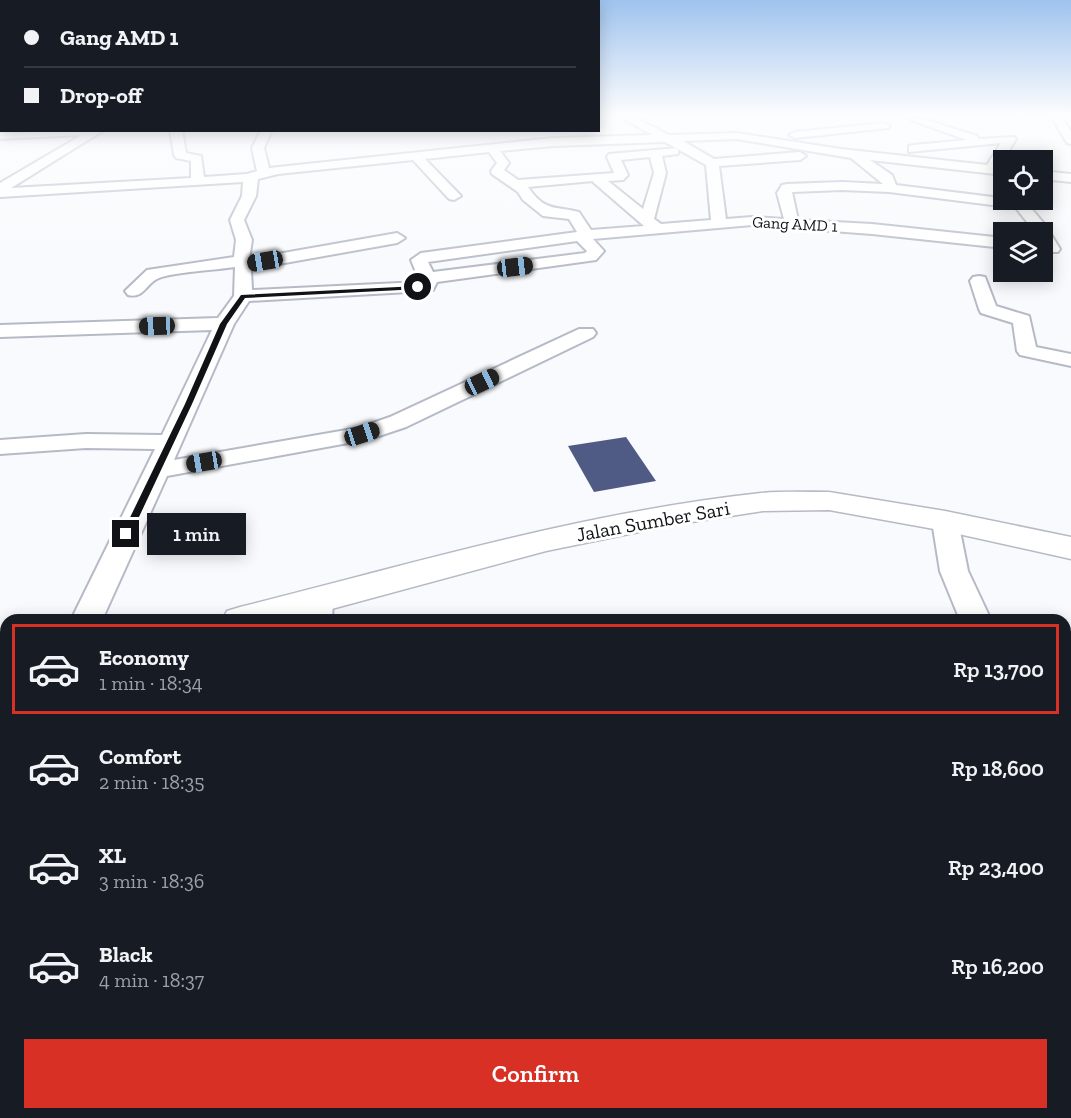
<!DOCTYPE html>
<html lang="en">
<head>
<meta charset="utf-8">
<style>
  :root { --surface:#171b24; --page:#20242c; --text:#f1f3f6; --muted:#9ea1a6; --line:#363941; --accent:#d93025 }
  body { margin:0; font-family:"Zilla Slab",serif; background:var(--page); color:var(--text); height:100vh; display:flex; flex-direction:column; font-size:22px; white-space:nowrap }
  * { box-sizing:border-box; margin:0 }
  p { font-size:20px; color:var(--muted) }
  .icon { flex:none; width:33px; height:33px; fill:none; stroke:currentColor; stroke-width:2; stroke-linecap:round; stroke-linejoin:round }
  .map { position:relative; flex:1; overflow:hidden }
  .details { position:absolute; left:0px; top:614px; width:1071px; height:506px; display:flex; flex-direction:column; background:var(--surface); border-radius:18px 18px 0 0; box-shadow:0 3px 15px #0003 }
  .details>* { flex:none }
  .guide { position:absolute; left:0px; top:0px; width:600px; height:132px; box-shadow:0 3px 15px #0003; display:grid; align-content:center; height:132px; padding:0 24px; background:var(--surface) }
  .fabs { position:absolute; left:993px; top:150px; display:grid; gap:12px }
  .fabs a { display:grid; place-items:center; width:60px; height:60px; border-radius:0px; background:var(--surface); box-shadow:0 3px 15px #0003; font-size:30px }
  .end { position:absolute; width:27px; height:27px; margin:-14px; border:8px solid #111216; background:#fff; box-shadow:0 0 0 3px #fff }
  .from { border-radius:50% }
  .bubble { position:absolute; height:42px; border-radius:0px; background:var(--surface); box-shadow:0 3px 15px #0003; font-size:20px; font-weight:600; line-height:42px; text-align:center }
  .car { position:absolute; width:18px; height:36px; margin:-18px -9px; border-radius:8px; box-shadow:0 0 4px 2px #0007; background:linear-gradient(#222 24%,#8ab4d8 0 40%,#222 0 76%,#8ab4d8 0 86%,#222 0) }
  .guide b { display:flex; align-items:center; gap:21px; height:57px; font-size:22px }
  .guide b+b { border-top:2px solid var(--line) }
  .guide i { width:15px; height:15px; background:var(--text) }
  ul { padding:10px 0 0; list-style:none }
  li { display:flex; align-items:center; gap:18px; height:90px; margin:0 12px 9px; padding:0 12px; border:3px solid transparent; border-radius:0px }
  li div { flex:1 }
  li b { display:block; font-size:22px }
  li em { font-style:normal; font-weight:600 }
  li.current { border-color:var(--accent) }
  li>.icon { width:54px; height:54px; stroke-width:1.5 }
  .action { display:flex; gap:12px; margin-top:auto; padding:12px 24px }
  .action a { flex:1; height:69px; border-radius:0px; background:var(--accent); color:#fff; font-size:24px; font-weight:600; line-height:69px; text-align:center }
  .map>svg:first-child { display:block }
  .building { fill:#4f5b85 }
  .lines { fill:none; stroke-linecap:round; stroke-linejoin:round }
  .minor-casing { stroke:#b6bac7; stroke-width:4 }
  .tertiary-casing { stroke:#b6bac7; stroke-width:3 }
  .minor { fill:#fff; fill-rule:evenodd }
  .tertiary { fill:#fff; fill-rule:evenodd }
  .route { fill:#111216 }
  .labels { text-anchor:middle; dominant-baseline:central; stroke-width:6; stroke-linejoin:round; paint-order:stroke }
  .far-street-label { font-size:16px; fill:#111216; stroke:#fff }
  .street-label { font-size:20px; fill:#111216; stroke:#fff }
</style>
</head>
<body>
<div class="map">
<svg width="1071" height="1118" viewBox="0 0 1071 1118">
  <rect width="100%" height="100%" fill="#f9fafd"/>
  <path class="building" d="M 626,437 L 656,481 L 594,492 L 568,446 Z"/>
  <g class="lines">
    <g class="minor-casing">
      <path id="minor" d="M 619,116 L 632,116 L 669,135 L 737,133 L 841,149 L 987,165 L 1001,143 L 909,152 L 909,146 L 913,145 L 967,140 L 911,120 L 912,118 L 920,118 L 977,136 L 978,139 L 1014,137 L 1016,139 L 999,167 L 1004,167 L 1004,175 L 870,160 L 892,175 L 896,185 L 1025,201 L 1046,226 L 1060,249 L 1058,252 L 1046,252 L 1042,246 L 1042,232 L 1035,232 L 1016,208 L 889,192 L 842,190 L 792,192 L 798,220 L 872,224 L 1004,238 L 1004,248 L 872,234 L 752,225 L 593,239 L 604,251 L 596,260 L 437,282 L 433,290 L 427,291 L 249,301 L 234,324 L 174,460 L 358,428 L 390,417 L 579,329 L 593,329 L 596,333 L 593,337 L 406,427 L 370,439 L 167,476 L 102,620 L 71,620 L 155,449 L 86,448 L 0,454 L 0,440 L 86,434 L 162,435 L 212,330 L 0,337 L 0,325 L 218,318 L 234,296 L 235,267 C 216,270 174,272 159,278 C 146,283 144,299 128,295 L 125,291 L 147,270 L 234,257 L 236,240 L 230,220 L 242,196 L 243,182 L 0,197 L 0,183 L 82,135 L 0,139 L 0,133 L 104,130 L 11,188 L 191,178 L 191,161 L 176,158 L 174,155 L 170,130 L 182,130 L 186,153 L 201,156 L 204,177 L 247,174 L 257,171 L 252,148 L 261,130 L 272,130 L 264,148 L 269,168 L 553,138 L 652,135 ZM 737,139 L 851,158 L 883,184 L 842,182 L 787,184 L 782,185 L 777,193 L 784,219 L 752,217 L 726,219 L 719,166 L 800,160 L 806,156 L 800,152 L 714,159 L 683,141 ZM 665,142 L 706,165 L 711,220 L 661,224 L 654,219 L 666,173 L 662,156 L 678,154 L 678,148 L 609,154 L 607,157 L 614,173 L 518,180 L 504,170 L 509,163 L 500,151 L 553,146 ZM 489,152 L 497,163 L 491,171 L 492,174 L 518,192 L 523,200 L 543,216 L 569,219 L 577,232 L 421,253 L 411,260 L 420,282 L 252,290 L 251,269 L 397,243 L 405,238 L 397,233 L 249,259 L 252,240 L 244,220 L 256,196 L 258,179 L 278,174 L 413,160 L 449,199 L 454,200 L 461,196 L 425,159 ZM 650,157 L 654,173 L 643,209 L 608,181 L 623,180 L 628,175 L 621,160 ZM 593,181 L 593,182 L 644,226 L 591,230 L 579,212 C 555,206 545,212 528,187 ZM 577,241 L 587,251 L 585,253 L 433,272 L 428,262 Z
        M 1051,116 L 1061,116 L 1071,132 L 1071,144 L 1067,143 Z
        M 884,123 L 890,126 L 888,128 L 795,138 L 789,135 L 795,132 Z
        M 1042,171 L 1071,174 L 1071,182 L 1042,179 Z
        M 979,276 L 985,277 L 996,306 L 1029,316 L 1036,347 L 1071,354 L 1071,366 L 1020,355 L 1017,351 L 1013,323 L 981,313 L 979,309 L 970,281 L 973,277 Z
        M 945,512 L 955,515 L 958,521 L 968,571 L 991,620 L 960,620 L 940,571 L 932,521 L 935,515 Z
        M 318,589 L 329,592 L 333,600 L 332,620 L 302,620 L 303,600 L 307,592 Z
        M 1065,815 L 1071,817 L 1071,866 L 1065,864 Z
        M 6,826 L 6,881 L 0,884 L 0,829 Z
        M 1071,963 L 1071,1009 L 1065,1010 L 1065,964 Z
        M 270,1113 L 320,1113 L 321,1118 L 269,1118 Z
        M 761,1113 L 859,1113 L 857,1118 L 761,1118 Z"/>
    </g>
    <g class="tertiary-casing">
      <path id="tertiary" d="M 829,492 L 945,511 L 1071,537 L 1071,559 L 945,531 L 829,510 L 763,511 L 673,525 L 546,551 L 291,620 L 222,620 L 227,611 L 240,607 C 412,564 584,512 761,493 C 783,491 806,492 829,492 Z
        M 6,661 L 6,691 L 0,693 L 0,663 Z"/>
    </g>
    <use href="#minor" class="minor"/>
    <use href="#tertiary" class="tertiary"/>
  </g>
  <linearGradient id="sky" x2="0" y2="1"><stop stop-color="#9ec3ee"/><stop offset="0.42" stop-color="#fcfdfe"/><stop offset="1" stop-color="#fcfdfe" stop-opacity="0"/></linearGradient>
  <rect width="1071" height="273" fill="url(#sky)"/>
  <path class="route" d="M 418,286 L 420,289 L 245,298 L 227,324 L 192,404 L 131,534 L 123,536 L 122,534 L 185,404 L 220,324 L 241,295 Z"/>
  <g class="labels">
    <g class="far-street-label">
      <text transform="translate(795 224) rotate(3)">Gang AMD 1</text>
    </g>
    <g class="street-label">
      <text transform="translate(653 521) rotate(-10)">Jalan Sumber Sari</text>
    </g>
  </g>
</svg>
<div class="fabs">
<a><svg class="icon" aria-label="locate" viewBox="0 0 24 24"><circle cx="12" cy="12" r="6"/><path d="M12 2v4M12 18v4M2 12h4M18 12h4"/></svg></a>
<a><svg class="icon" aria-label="layers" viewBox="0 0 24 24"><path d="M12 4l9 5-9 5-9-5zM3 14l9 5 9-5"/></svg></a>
</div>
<i class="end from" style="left:418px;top:287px"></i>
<i class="end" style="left:126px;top:534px"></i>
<div class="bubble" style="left:147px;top:513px;width:99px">1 min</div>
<i class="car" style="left:265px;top:261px;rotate:260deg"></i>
<i class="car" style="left:515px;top:267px;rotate:83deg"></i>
<i class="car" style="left:157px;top:326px;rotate:268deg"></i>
<i class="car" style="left:482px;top:382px;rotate:65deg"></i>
<i class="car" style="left:362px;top:434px;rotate:72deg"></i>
<i class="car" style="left:204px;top:462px;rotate:260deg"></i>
<div class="guide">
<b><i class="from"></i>Gang AMD 1</b>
<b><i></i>Drop-off</b>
</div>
<section class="details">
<ul>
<li class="current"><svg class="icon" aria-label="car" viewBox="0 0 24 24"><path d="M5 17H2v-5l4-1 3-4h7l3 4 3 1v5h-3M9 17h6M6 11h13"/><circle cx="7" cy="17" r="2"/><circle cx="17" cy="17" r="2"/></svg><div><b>Economy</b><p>1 min · 18:34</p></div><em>Rp 13,700</em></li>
<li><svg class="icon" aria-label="car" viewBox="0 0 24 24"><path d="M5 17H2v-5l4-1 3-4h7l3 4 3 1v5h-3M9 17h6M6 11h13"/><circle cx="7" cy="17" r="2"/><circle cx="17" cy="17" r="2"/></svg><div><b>Comfort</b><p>2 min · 18:35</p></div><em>Rp 18,600</em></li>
<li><svg class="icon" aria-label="car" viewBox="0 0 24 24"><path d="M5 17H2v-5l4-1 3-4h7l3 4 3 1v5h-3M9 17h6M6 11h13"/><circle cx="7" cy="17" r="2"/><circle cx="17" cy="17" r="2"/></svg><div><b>XL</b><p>3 min · 18:36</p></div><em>Rp 23,400</em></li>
<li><svg class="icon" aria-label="car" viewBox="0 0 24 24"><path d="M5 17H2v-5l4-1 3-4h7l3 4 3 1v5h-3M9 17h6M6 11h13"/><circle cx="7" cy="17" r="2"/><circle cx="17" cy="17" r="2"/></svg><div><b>Black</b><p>4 min · 18:37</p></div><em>Rp 16,200</em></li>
</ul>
<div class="action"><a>Confirm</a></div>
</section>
</div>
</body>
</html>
